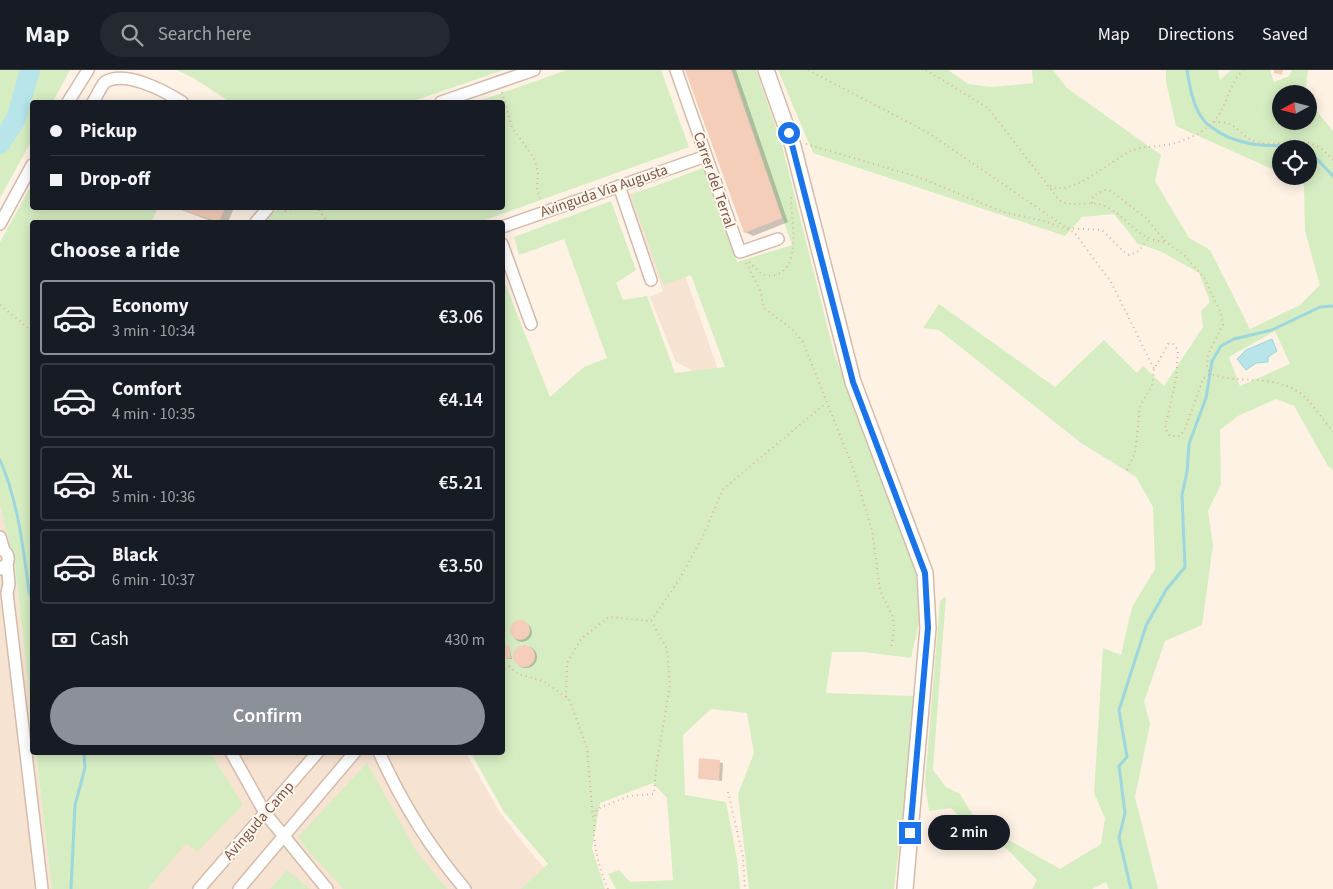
<!DOCTYPE html>
<html lang="en">
<head>
<meta charset="utf-8">
<style>
  :root { --surface:#171b24; --page:#242831; --text:#f1f3f6; --muted:#9ea1a6; --line:#363941; --accent:#8c9099 }
  body { margin:0; font-family:"Source Sans 3",sans-serif; background:var(--page); color:var(--text); height:100vh; display:flex; flex-direction:column; font-size:19px; white-space:nowrap }
  * { box-sizing:border-box; margin:0 }
  p { font-size:16px; color:var(--muted) }
  .icon { flex:none; width:28px; height:28px; fill:none; stroke:currentColor; stroke-width:2; stroke-linecap:round; stroke-linejoin:round }
  .map { position:relative; flex:1; overflow:hidden }
  .side { position:absolute; left:30px; top:150px; width:475px; height:535px; display:flex; flex-direction:column; background:var(--surface); border-radius:5px; box-shadow:0 2px 12px #0003 }
  .side>* { flex:none }
  .hud { position:absolute; left:30px; top:30px; width:475px; height:110px; border-radius:5px; box-shadow:0 2px 12px #0003; display:grid; align-content:center; height:110px; padding:0 20px; background:var(--surface) }
  .needle { width:32px; rotate:263deg }
  .fabs { position:absolute; left:1272px; top:15px; display:grid; gap:10px }
  .fabs a { display:grid; place-items:center; width:45px; height:45px; border-radius:50%; background:var(--surface); box-shadow:0 2px 12px #0003; font-size:25px }
  .end { position:absolute; width:22px; height:22px; margin:-11px; border:6px solid #1a73e8; background:#fff; box-shadow:0 0 0 2px #fff }
  .from { border-radius:50% }
  .bubble { position:absolute; height:35px; border-radius:18px; background:var(--surface); box-shadow:0 2px 12px #0003; font-size:16px; font-weight:600; line-height:35px; text-align:center }
  .hud b { display:flex; align-items:center; gap:18px; height:48px; font-size:19px }
  .hud b+b { border-top:1px solid var(--line) }
  .hud i { width:12px; height:12px; background:var(--text) }
  ul { padding:0; list-style:none }
  li { display:flex; align-items:center; gap:15px; height:75px; margin:0 10px 8px; padding:0 10px; border:2px solid var(--line); border-radius:5px }
  li div { flex:1 }
  li b { display:block; font-size:19px }
  li em { font-style:normal; font-weight:600 }
  li.on { border-color:var(--accent) }
  li>.icon { width:45px; height:45px; stroke-width:1.5 }
  h2 { padding:0 20px; font-size:22px; line-height:60px }
  .pay { display:flex; align-items:center; gap:12px; height:55px; padding:0 20px; font-size:19px }
  .pay p { margin-inline-start:auto }
  .cta { display:flex; gap:10px; margin-top:auto; padding:10px 20px }
  .cta a { flex:1; height:58px; border-radius:30px; background:var(--accent); color:#fff; font-size:20px; font-weight:600; line-height:58px; text-align:center }
  header { display:flex; align-items:center; gap:30px; box-sizing:border-box; height:70px; padding:0 25px; background:var(--surface); border-bottom:1px solid var(--line) }
  header strong { font-size:24px }
  nav { display:flex; gap:28px; margin-inline-start:auto; font-size:18px }
  .search { width:350px; height:45px; background:var(--page); display:flex; align-items:center; gap:12px; box-sizing:border-box; padding:0 18px; border-radius:28px; color:var(--muted); font-size:19px }
  .map>svg:first-child { display:block }
  .residential { fill:#f6e3d2 }
  .green { fill:#d6edc2; fill-rule:evenodd }
  .water { fill:#b7e5e9; stroke:#9dd6dc }
  .shadow { fill:#0003 }
  .lines { fill:none; stroke-linecap:round; stroke-linejoin:round }
  .stream { stroke:#9dd6dc; stroke-width:3 }
  .river { stroke:#b7e5e9; stroke-width:20 }
  .building { fill:#f5ceba }
  .minor-casing { stroke:#d3bbac; stroke-width:14 }
  .secondary-casing { stroke:#d6baaa; stroke-width:18 }
  .path { stroke:#dab19d; stroke-width:2; stroke-dasharray:1 4; stroke-linecap:butt }
  .minor { stroke:#fff; stroke-width:11 }
  .secondary { stroke:#fff; stroke-width:15 }
  .route { stroke:#1a73e8; stroke-width:6 }
  .labels { text-anchor:middle; dominant-baseline:central; stroke-width:4; stroke-linejoin:round; paint-order:stroke }
  .street-label { font-size:15px; fill:#795648; stroke:#fff6ec }
</style>
</head>
<body>
<header>
<strong>Map</strong>
<div class="search"><svg class="icon" aria-label="search" viewBox="0 0 24 24"><circle cx="10" cy="10" r="6"/><path d="M15 15l6 6"/></svg>Search here</div>
<nav><a>Map</a><a>Directions</a><a>Saved</a></nav>
</header>
<div class="map">
<svg width="1333" height="819" viewBox="0 0 1333 819">
  <rect width="100%" height="100%" fill="#fef2e5"/>
  <path class="residential" d="M 649,118 L 670,162 L 724,317 L 676,292 L 650,227 L 663,221 L 628,124 Z
    M 0,435 L 15,496 L 32,649 L 32,682 L 36,683 L 52,819 L 0,819 Z
    M 211,682 L 466,683 L 499,741 L 524,774 L 546,800 L 571,819 L 148,819 L 186,772 L 197,781 L 242,735 Z"/>
  <path class="green" d="M 0,0 L 70,0 L 53,32 L 32,32 L 32,70 L 0,128 Z
    M 177,0 L 504,0 L 410,32 L 230,32 L 195,9 Z
    M 567,0 L 661,0 L 689,77 L 479,152 L 265,152 L 278,138 L 502,138 L 502,32 L 476,32 Z
    M 732,0 L 756,0 L 782,75 L 834,283 L 894,437 L 916,503 L 919,552 L 911,588 L 864,582 L 832,582 L 826,623 L 913,626 L 906,720 L 894,819 L 749,819 L 738,724 L 754,683 L 747,643 L 711,639 L 683,665 L 685,725 L 726,732 L 737,789 L 740,819 L 616,819 L 608,804 L 619,800 L 630,812 L 673,810 L 667,728 L 653,713 L 600,733 L 592,779 L 605,819 L 521,819 L 548,794 L 504,742 L 471,683 L 502,682 L 503,208 L 550,327 L 584,297 L 607,288 L 564,169 L 519,185 L 514,167 L 611,131 L 636,200 L 616,213 L 623,230 L 647,226 L 675,303 L 725,297 L 691,205 L 663,215 L 631,125 L 703,98 L 737,192 L 792,175 Z
    M 778,0 L 948,0 L 968,14 L 992,17 L 1033,13 L 1032,0 L 1053,0 L 1067,18 L 1161,85 L 1155,111 L 1189,168 L 1210,180 L 1250,259 L 1300,235 L 1320,215 L 1305,161 L 1304,114 L 1288,106 L 1309,106 L 1309,79 L 1281,79 L 1281,103 L 1176,56 L 1166,12 L 1166,0 L 1218,0 L 1220,10 L 1231,0 L 1270,0 L 1274,12 L 1289,6 L 1292,0 L 1308,0 L 1305,24 L 1281,24 L 1281,51 L 1309,51 L 1309,32 L 1333,61 L 1333,400 L 1328,396 L 1294,336 L 1276,329 L 1238,346 L 1220,360 L 1221,414 L 1208,441 L 1213,475 L 1202,555 L 1165,571 L 1144,632 L 1150,654 L 1135,727 L 1158,819 L 1109,819 L 1106,812 L 1092,819 L 1032,819 L 1037,810 L 1007,779 L 986,771 L 951,738 L 929,741 L 925,713 L 940,531 L 946,526 L 933,700 L 946,717 L 960,724 L 977,752 L 1060,799 L 1101,774 L 1105,748 L 1094,723 L 1103,578 L 1121,585 L 1132,537 L 1155,499 L 1153,437 L 1136,407 L 1081,373 L 939,260 L 923,258 L 939,234 L 1055,317 L 1104,270 L 1137,303 L 1143,296 L 1164,316 L 1203,257 L 1201,241 L 1210,232 L 1199,203 L 1160,181 L 1138,174 L 1114,144 L 1082,147 L 1065,166 L 813,83 ZM 1275,261 L 1290,294 L 1240,316 L 1229,287 Z
    M 32,114 L 32,138 L 158,138 L 151,152 L 32,152 L 32,649 L 15,496 L 0,435 L 0,172 Z
    M 36,683 L 211,683 L 243,735 L 197,782 L 186,773 L 148,819 L 52,819 Z
    M 367,693 L 416,781 L 447,819 L 344,819 L 309,782 L 298,767 Z
    M 287,800 L 310,819 L 270,819 Z"/>
  <path class="water" d="M 1272,269 L 1277,281 L 1268,287 L 1268,292 L 1256,293 L 1246,300 L 1237,289 L 1246,280 Z"/>
  <path class="shadow" d="M 687,0 L 736,0 L 788,152 L 753,166 L 745,162 Z
    M 176,138 L 234,138 L 228,152 L 214,152 Z
    M512 562a10 10 0 1 1 20 0a10 10 0 1 1-20 0Z
    M 509,576 L 512,589 L 507,589 Z
    M515 587a11 11 0 1 1 22 0a11 11 0 1 1-22 0Z
    M 700,690 L 723,693 L 722,711 L 699,708 Z"/>
  <g class="lines">
    <path class="stream" d="M 1187,0 C 1190,19 1194,42 1208,55
      M 1210,56 C 1237,78 1271,76 1303,76 L 1306,79
      M 1309,81 L 1333,106
      M 0,390 C 18,431 23,477 29,521 L 32,530
      M 71,819 L 75,735 L 85,698 L 84,682
      M 1131,819 L 1119,768 L 1125,743 L 1119,696 L 1127,687 L 1119,640 L 1146,556 L 1166,520 L 1185,497 L 1182,425 L 1187,402 L 1189,374 L 1206,328 L 1212,291 L 1221,276 L 1234,269 L 1272,260 L 1320,237 L 1333,236"/>
    <path class="river" d="M 0,74 L 16,49 L 30,0"/>
  </g>
  <path class="building" d="M 685,0 L 731,0 L 782,148 L 744,163 Z
    M 1274,0 L 1283,0 L 1282,5 L 1274,3 Z
    M 176,138 L 225,138 L 219,152 Z
    M510 560a10 10 0 1 1 20 0a10 10 0 1 1-20 0Z
    M 509,575 L 511,588 L 506,589 L 503,576 Z
    M513 586a11 11 0 1 1 22 0a11 11 0 1 1-22 0Z
    M 699,688 L 720,690 L 719,710 L 698,709 Z"/>
  <g class="lines">
    <g class="minor-casing">
      <path id="minor" d="M 676,0 L 740,182 L 778,169
        M 68,32 L 88,0
        M 93,32 C 97,26 100,18 105,12 C 125,0 163,20 182,32
        M 441,32 L 534,0
        M 619,116 L 651,210
        M 256,152 L 268,138
        M 0,154 L 32,95
        M 502,157 L 706,86
        M 502,174 L 531,254
        M 0,467 L 4,480
        M 0,479 C 7,481 10,487 7,494 L 0,499
        M 7,494 L 9,514 L 7,523 L 42,819
        M 231,682 L 265,743 L 327,819
        M 379,682 C 401,731 430,778 465,819
        M 199,819 L 318,682
        M 239,819 L 355,682"/>
    </g>
    <g class="secondary-casing">
      <path id="secondary" d="M 766,0 L 793,76 L 853,312 L 925,503 L 928,558 L 905,819"/>
    </g>
    <path class="path" d="M 808,0 L 927,62 L 1067,158 L 1102,160 L 1123,181 L 1129,185 L 1139,181 L 1148,169
      M 926,0 L 988,38 L 1059,130 C 1073,139 1089,129 1104,136 C 1132,148 1131,168 1166,172
      M 502,22 L 512,57 L 534,88 L 538,102 L 537,120 L 541,131
      M 1214,52 C 1218,52 1225,52 1229,54 C 1238,57 1244,68 1254,71 C 1286,81 1306,57 1333,90
      M 806,74 L 918,107 L 1003,142 L 1044,151 L 1074,162 L 1111,212 L 1154,299
      M 1050,116 C 1071,128 1111,90 1131,81 C 1142,76 1154,77 1165,75 C 1182,73 1201,64 1213,52 C 1228,37 1228,15 1243,0
      M 1092,133 L 1093,126 L 1105,120 L 1111,121 L 1146,148 L 1166,172 L 1185,186 L 1204,208 L 1221,243 L 1223,255 L 1208,284 L 1207,297 L 1210,304
      M 281,138 L 285,141 L 298,138
      M 315,138 L 318,138 L 327,152
      M 749,192 C 757,200 765,210 778,204 C 803,192 790,149 791,125
      M 746,193 L 761,222 L 763,237 L 793,260 L 803,272 L 853,398 L 872,460 L 880,520 L 893,548 L 894,559 L 891,578
      M 0,235 L 32,261
      M 1127,400 L 1135,383 L 1140,336 L 1152,316 L 1154,299 L 1168,274 L 1173,274 L 1178,280 L 1176,309 L 1165,358 L 1170,366 L 1180,366 L 1185,359 L 1203,309 L 1210,304 C 1238,314 1273,304 1300,323 C 1313,333 1322,350 1333,361
      M 509,596 L 518,604 L 543,611 L 569,629 L 587,678 L 593,749
      M 566,627 L 567,593 L 581,569 L 609,547 L 651,551 L 679,510 L 703,466 L 723,419 L 825,334
      M 728,722 L 743,787 L 745,819
      M 608,819 C 598,796 589,763 597,739 L 629,726 L 654,724 L 657,691 L 670,616 L 667,579 L 651,551"/>
    <use href="#minor" class="minor"/>
    <use href="#secondary" class="secondary"/>
  </g>
  <g class="lines">
    <path class="route" d="M 789,63 L 853,312 L 925,503 L 928,558 L 910,763"/>
  </g>
  <g class="labels">
    <g class="street-label">
      <text transform="translate(714 110) rotate(71)">Carrer del Terral</text>
      <text transform="translate(604 121) rotate(-19)">Avinguda Via Augusta</text>
      <text transform="translate(259 751) rotate(-49)">Avinguda Camp</text>
    </g>
  </g>
</svg>
<div class="fabs">
<a><svg class="needle" viewBox="-14 -14 28 28"><path d="M0-13l5 13h-10z" fill="#e53935"/><path d="M0 13l5-13h-10z" fill="#9ea1a6"/></svg></a>
<a><svg class="icon" aria-label="locate" viewBox="0 0 24 24"><circle cx="12" cy="12" r="6"/><path d="M12 2v4M12 18v4M2 12h4M18 12h4"/></svg></a>
</div>
<i class="end from" style="left:789px;top:63px"></i>
<i class="end" style="left:910px;top:763px"></i>
<div class="bubble" style="left:928px;top:745px;width:82px">2 min</div>
<div class="hud">
<b><i class="from"></i>Pickup</b>
<b><i></i>Drop-off</b>
</div>
<section class="side">
<h2>Choose a ride</h2>
<ul>
<li class="on"><svg class="icon" aria-label="car" viewBox="0 0 24 24"><path d="M5 17H2v-5l4-1 3-4h7l3 4 3 1v5h-3M9 17h6M6 11h13"/><circle cx="7" cy="17" r="2"/><circle cx="17" cy="17" r="2"/></svg><div><b>Economy</b><p>3 min · 10:34</p></div><em>€3.06</em></li>
<li><svg class="icon" aria-label="car" viewBox="0 0 24 24"><path d="M5 17H2v-5l4-1 3-4h7l3 4 3 1v5h-3M9 17h6M6 11h13"/><circle cx="7" cy="17" r="2"/><circle cx="17" cy="17" r="2"/></svg><div><b>Comfort</b><p>4 min · 10:35</p></div><em>€4.14</em></li>
<li><svg class="icon" aria-label="car" viewBox="0 0 24 24"><path d="M5 17H2v-5l4-1 3-4h7l3 4 3 1v5h-3M9 17h6M6 11h13"/><circle cx="7" cy="17" r="2"/><circle cx="17" cy="17" r="2"/></svg><div><b>XL</b><p>5 min · 10:36</p></div><em>€5.21</em></li>
<li><svg class="icon" aria-label="car" viewBox="0 0 24 24"><path d="M5 17H2v-5l4-1 3-4h7l3 4 3 1v5h-3M9 17h6M6 11h13"/><circle cx="7" cy="17" r="2"/><circle cx="17" cy="17" r="2"/></svg><div><b>Black</b><p>6 min · 10:37</p></div><em>€3.50</em></li>
</ul>
<div class="pay"><svg class="icon" aria-label="cash" viewBox="0 0 24 24"><path d="M3 7h18v10H3z"/><circle cx="12" cy="12" r="2"/></svg>Cash<p>430 m</p></div>
<div class="cta"><a>Confirm</a></div>
</section>
</div>
</body>
</html>
